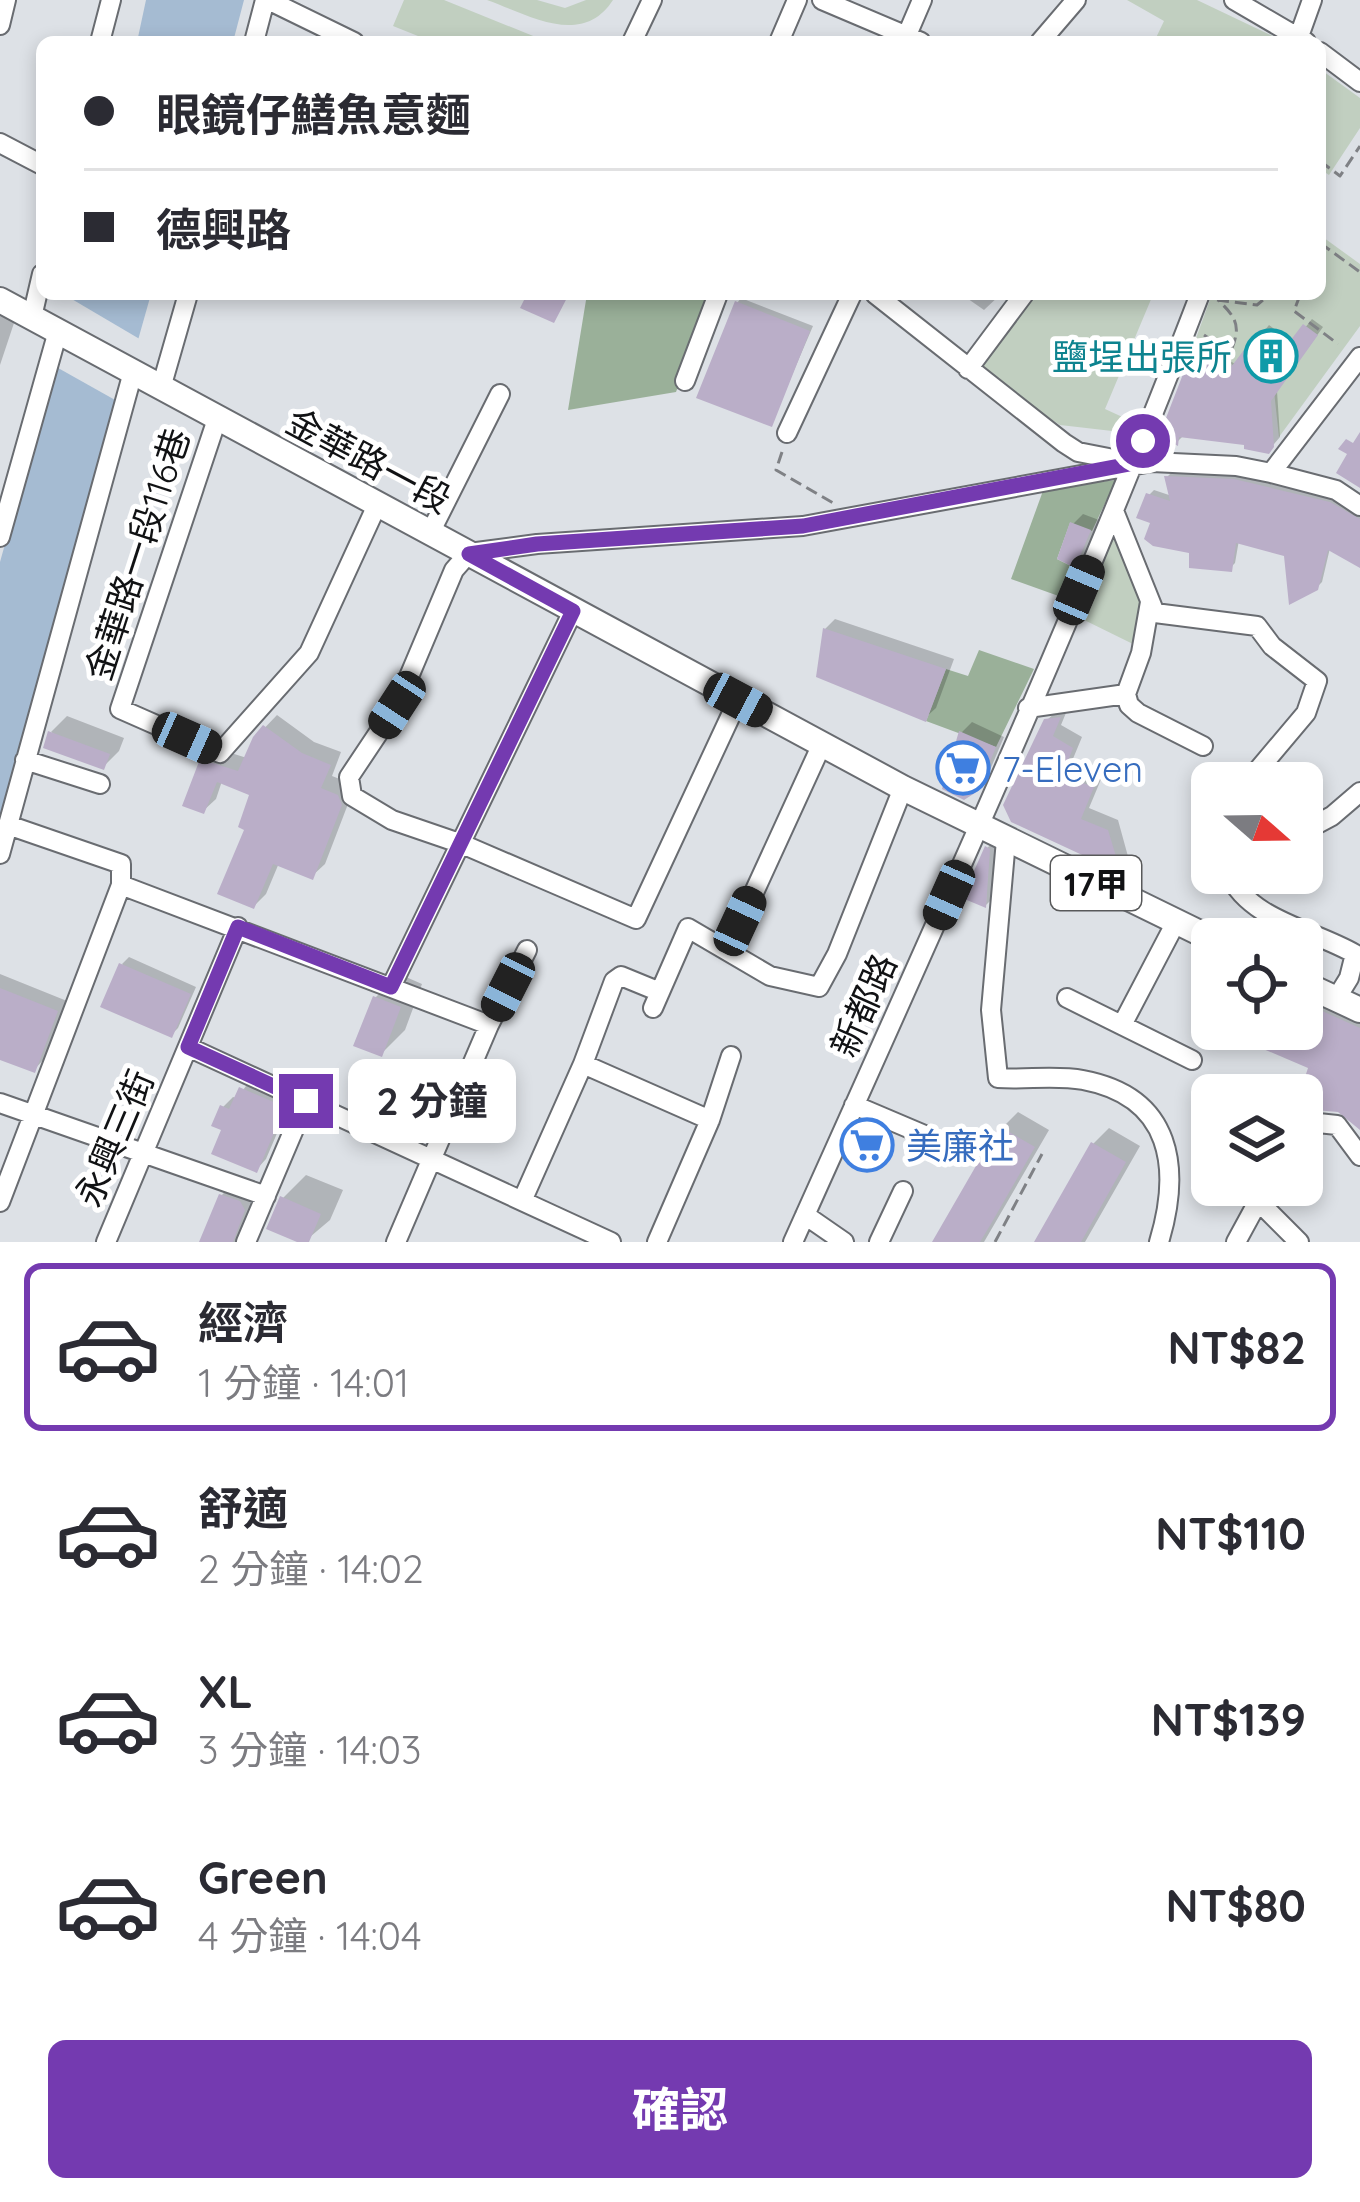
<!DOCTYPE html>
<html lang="zh-TW">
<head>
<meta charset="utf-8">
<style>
  :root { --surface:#fff; --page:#f2f2f3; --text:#2b2b33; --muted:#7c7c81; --line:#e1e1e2; --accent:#743ab0 }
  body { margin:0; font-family:Quicksand,"Noto Sans TC",sans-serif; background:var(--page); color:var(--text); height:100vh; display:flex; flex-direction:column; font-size:45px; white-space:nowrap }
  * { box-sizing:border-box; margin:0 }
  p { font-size:39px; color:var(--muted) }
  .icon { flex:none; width:66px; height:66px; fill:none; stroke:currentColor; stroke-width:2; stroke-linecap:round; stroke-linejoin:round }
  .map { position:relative; height:1242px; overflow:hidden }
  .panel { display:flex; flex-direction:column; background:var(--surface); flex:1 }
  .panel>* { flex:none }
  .guide { position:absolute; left:36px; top:36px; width:1290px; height:264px; border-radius:18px; box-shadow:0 6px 18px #0003; display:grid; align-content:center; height:264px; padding:0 48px; background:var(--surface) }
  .needle { width:78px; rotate:110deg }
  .buttons { position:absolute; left:1191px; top:762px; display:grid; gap:24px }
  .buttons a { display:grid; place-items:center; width:132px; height:132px; border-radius:18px; background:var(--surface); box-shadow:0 6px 18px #0003; font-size:60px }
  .end { position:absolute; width:54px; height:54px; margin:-27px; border:15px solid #743ab0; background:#fff; box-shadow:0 0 0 6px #fff }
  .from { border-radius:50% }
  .bubble { position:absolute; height:84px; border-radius:18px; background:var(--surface); box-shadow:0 6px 18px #0003; font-size:39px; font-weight:700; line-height:84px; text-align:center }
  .car { position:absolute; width:36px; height:72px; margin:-36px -18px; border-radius:15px; box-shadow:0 0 9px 3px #0007; background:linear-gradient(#222 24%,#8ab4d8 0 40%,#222 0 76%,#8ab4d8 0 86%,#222 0) }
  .guide b { display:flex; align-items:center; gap:42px; height:114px; font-size:45px }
  .guide b+b { border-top:3px solid var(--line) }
  .guide i { width:30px; height:30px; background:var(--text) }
  ul { padding:21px 0 0; list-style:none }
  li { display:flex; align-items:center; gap:36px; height:168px; margin:0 24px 18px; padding:0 24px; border:6px solid transparent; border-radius:18px }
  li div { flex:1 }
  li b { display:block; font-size:45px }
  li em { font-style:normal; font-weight:700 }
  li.selected { border-color:var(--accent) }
  li>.icon { width:108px; height:108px; stroke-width:1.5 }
  .primary-button { display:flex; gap:24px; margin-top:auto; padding:24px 48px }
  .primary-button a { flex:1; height:138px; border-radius:18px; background:var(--accent); color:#fff; font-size:48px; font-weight:700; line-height:138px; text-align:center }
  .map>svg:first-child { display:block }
  .green { fill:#c1cfc0 }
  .forest { fill:#9ab099 }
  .water { fill:#a5bbd2 }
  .pier { fill:#dde1e6 }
  .shadow { fill:#0003 }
  .building { fill:#baaec8 }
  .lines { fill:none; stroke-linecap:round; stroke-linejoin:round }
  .minor-casing { stroke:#696c71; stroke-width:22 }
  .major-casing { stroke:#696c71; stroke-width:28 }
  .path { stroke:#7f8185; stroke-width:3; stroke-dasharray:12 6; stroke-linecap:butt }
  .minor { stroke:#fff; stroke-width:18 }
  .major { stroke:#fff; stroke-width:24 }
  .route { stroke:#743ab0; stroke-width:15 }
  .labels { text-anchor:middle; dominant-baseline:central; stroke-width:10; stroke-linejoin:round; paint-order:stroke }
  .shield { fill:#fff; stroke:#58595a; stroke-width:3 }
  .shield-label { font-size:33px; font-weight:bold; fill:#111214 }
  .culture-label { font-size:36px; fill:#0d838f; stroke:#fff; text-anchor:end }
  .street-label { font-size:36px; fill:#111214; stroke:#fff }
  .shop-label { font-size:36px; fill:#366cbe; stroke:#fff; text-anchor:start }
</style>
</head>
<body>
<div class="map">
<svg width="1360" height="1242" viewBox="0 0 1360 1242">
  <rect width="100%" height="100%" fill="#dde1e6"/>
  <path class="green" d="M 404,0 L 444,0 L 548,42 L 433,42 L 393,26 Z
    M 487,0 L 537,0 L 565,8 L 586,0 L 613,0 C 582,48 529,15 487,0 Z
    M 1127,0 L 1197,0 L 1285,42 L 1154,42 L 1164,21 Z
    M 1320,69 L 1360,98 L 1360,128 L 1329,175 L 1320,169 Z
    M 1320,235 L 1360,264 L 1360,326 L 1279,437 L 1274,391 L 1195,341 L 1212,294 L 1320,294 Z
    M 1033,294 L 1146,294 L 1152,297 L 1105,409 L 1129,420 L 1121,432 L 1060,425 L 974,369 Z
    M 1113,529 L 1144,602 L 1137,646 L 1074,615 Z"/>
  <path class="forest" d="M 587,294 L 712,294 L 676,392 L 568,410 Z
    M 1116,480 L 1092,531 L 1070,523 L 1057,559 L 1079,570 L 1067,599 L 1011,579 L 1044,488 Z
    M 979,650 L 1034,669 L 996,747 L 926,721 L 946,669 L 968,676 Z"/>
  <path class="water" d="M 146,0 L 244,0 L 233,42 L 137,42 Z
    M 75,294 L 151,294 L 0,829 L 0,562 Z"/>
  <path class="pier" d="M 70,298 L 143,341 L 124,405 L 51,364 Z"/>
  <path class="shadow" d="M 961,294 L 1001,294 L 984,310 Z
    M 741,298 L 813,326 L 771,424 L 737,303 Z
    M 0,306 L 18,311 L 0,365 Z
    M 1312,319 L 1323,327 L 1277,391 L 1280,437 L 1268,451 L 1247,443 L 1184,435 L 1177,442 L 1162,434 L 1195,352 L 1202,345 L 1237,365 L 1269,325 L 1293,343 Z
    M 1172,472 L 1241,476 L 1336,499 L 1360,512 L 1360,565 L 1330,548 L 1322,582 L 1316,588 L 1287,553 L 1239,540 L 1235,563 L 1230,568 L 1192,551 L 1154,521 L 1149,495 L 1154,490 L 1172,496 L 1167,477 Z
    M 1083,514 L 1099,520 L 1085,554 L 1074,565 L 1073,524 Z
    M 835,619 L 954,659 L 936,708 L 925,718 L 825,629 Z
    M 1068,708 L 1061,725 L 1082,737 L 1070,766 L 1102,777 L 1089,808 L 1118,820 L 1129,860 L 1120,869 L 1013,820 L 1046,721 L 1058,710 Z
    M 277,715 L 314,742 L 341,752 L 332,776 L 350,783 L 353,791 L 325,864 L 312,876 L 279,863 L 266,894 L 254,906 L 248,828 L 253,794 L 222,781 L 216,799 L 203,811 L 202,761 L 215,748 L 247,758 L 255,738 Z
    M 67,716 L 124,738 L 119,751 L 103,767 L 51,732 Z
    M 972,722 L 1004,737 L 987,777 L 976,788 L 962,732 Z
    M 995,841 L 993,898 L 986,905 L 987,848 Z
    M 129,957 L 196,987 L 178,1028 L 171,1035 L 122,964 Z
    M 0,974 L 67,1001 L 44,1059 L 34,1070 L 0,1056 Z
    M 399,974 L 422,984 L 405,1030 L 381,1054 L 375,998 Z
    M 1302,991 L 1360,1018 L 1360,1127 L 1341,1109 L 1312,1107 L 1302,1115 L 1302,1095 L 1312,1066 L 1274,1029 L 1302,1029 Z
    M 252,1078 L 293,1096 L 266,1159 L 256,1170 L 225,1129 L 223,1107 L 233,1097 L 237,1098 Z
    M 1018,1112 L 1049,1130 L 984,1242 L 936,1242 L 1002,1128 Z
    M 1109,1128 L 1140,1146 L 1085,1242 L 1038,1242 L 1093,1144 Z
    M 306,1175 L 343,1190 L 330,1220 L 304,1242 L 283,1198 Z
    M 237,1179 L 259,1193 L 245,1233 L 236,1242 L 211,1242 L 221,1196 Z"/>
  <path class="building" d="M 527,294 L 569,294 L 554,323 L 520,308 Z
    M 735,301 L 810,331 L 772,427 L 696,398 Z
    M 1303,324 L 1318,335 L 1271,401 L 1274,447 L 1269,454 L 1244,449 L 1244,445 L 1179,437 L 1178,446 L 1159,436 L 1192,351 L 1228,371 L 1259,330 L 1284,349 Z
    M 1360,432 L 1360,488 L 1336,473 L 1347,454 L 1338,449 L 1346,439 L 1353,443 Z
    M 1164,476 L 1234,479 L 1330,502 L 1360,519 L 1360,568 L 1328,550 L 1318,590 L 1289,605 L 1284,556 L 1236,543 L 1232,572 L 1189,568 L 1189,553 L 1153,546 L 1144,539 L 1150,523 L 1136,518 L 1146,493 L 1170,501 Z
    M 1070,522 L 1091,530 L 1075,568 L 1057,559 Z
    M 823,628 L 946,669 L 926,722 L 816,677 Z
    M 1061,717 L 1053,736 L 1073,748 L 1062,776 L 1094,787 L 1081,819 L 1108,830 L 1121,873 L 1011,822 L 1003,805 L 1044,719 Z
    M 263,725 L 302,753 L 331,765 L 321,788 L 338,795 L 342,805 L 313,880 L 273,864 L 254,909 L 217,894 L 244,830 L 238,827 L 249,795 L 217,782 L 204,814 L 182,806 L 200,759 L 238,771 L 253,737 Z
    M 48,731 L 110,754 L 104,770 L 43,748 Z
    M 959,731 L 996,747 L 978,791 L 964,800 L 942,789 Z
    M 985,846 L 990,849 L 986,908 L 962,898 Z
    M 119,963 L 191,994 L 172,1038 L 100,1007 Z
    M 0,988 L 58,1011 L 35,1073 L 0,1060 Z
    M 373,996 L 401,1007 L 382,1057 L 353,1046 Z
    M 1302,1002 L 1360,1028 L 1360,1130 L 1338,1112 L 1315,1110 L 1302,1119 L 1302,1095 L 1299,1095 L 1308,1068 L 1261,1048 L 1270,1029 L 1302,1029 Z
    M 239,1087 L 285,1107 L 257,1173 L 211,1154 L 221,1130 L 211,1126 L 220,1105 L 229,1109 Z
    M 999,1126 L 1035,1147 L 992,1222 L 980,1242 L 932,1242 Z
    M 1091,1142 L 1126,1162 L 1081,1242 L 1034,1242 Z
    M 219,1194 L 240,1201 L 245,1210 L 233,1242 L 199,1242 Z
    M 280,1196 L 321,1214 L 309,1242 L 297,1242 L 266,1229 Z"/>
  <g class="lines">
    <g class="minor-casing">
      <path id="minor" d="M 268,0 L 354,42
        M 822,0 L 921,42
        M 1234,0 L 1306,42
        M 0,25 L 6,0
        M 100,42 L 111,0
        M 254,42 L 265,0
        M 632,42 L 652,0
        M 779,42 L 797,0
        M 904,42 L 922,0
        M 1040,42 L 1076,0
        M 1297,42 L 1312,0
        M 1320,52 L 1360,82
        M 0,143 L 42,165
        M 875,294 L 1064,443 L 1078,452 L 1124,461
        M 32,317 L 42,274
        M 968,369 L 1024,294
        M 685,381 L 718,294
        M 161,388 L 188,294
        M 217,419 L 120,709 L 220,753 L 309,653 L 377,505
        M 787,433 L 852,294
        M 1271,473 L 1360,357
        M 1114,511 L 1155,613 L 1257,626 L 1272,646 L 1317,681 L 1306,713 L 1247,783
        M 430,533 L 500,394
        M 0,537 L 58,331
        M 1126,694 L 1141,653 L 1150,602
        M 738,700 L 636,919 L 462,844 L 392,820 L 352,796 L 349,777 L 397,705 L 454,570 L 469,553 L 537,544 L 803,526 L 1152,462 L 1236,466 L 1271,473 L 1336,490 L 1360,506
        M 1028,708 L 1126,694 L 1129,705 L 1138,713 L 1203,746
        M 25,760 L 100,784
        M 1302,832 L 1332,816 L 1360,792
        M 1006,840 L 991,1010 L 998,1078 C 1026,1080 1055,1075 1083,1080 C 1173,1097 1181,1169 1159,1242
        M 0,854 L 133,372
        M 1228,873 C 1250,921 1312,929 1355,954 L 1349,978 L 1336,999
        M 121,885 L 489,1025
        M 728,949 L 822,744
        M 391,987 L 573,611
        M 1067,998 L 1192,1060
        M 653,1008 L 688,928 L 770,976 L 819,987 L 837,954 L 903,788
        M 1122,1025 L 1176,922
        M 188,1047 L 611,1242
        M 583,1064 L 710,1120
        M 0,1103 L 266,1196
        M 854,1105 L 927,1136
        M 1302,1136 L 1318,1123 L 1337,1125 L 1360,1156
        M 1257,1200 L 1299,1242
        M 522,1201 L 583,1064 L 614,981 L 621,976 L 660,992
        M 0,1202 L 121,885 L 121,864 L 8,825
        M 805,1215 L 844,1242
        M 106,1242 L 238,927
        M 246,1242 L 306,1101
        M 396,1242 L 489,1025 L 527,950
        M 657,1242 L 710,1120 L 731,1056
        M 793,1242 C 934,928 1077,615 1200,294
        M 879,1242 L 903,1191
        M 1236,1242 L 1267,1185"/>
    </g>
    <g class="major-casing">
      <path id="major" d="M 0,300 L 903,788 L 1212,939
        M 1302,983 L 1360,1010"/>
    </g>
    <path class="path" d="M 1320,161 L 1340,176 L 1360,146
      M 1320,243 L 1360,272
      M 1292,294 L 1303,294
      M 1300,295 L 1294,311 L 1338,344
      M 1217,300 L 1257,305 L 1270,294
      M 1204,335 L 1230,353 C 1241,328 1238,319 1219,301
      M 782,452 L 776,470 L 835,504
      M 995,1242 L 1042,1154"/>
    <use href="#minor" class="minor"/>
    <use href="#major" class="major"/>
  </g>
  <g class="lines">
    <path class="route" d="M 306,1101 L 188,1047 L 238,927 L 391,987 L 573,611 L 469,554 L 537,544 L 803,526 L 1135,463 L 1143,441"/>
  </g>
  <defs>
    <g id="building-ring" transform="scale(2.7)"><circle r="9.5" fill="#fff" stroke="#0f9aa8" stroke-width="1.5"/><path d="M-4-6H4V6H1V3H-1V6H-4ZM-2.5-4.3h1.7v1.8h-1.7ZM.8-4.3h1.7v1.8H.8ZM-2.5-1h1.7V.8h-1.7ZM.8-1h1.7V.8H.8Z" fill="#0f9aa8"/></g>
    <g id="supermarket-ring" transform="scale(2.7)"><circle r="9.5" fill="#fff" stroke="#3f7fe0" stroke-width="1.5"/><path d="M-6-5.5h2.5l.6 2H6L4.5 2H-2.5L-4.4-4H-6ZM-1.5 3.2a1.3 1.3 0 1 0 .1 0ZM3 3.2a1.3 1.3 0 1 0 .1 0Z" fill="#3f7fe0"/></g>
  </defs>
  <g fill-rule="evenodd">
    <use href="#building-ring" x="1271" y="356"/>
    <use href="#supermarket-ring" x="963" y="768"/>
    <use href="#supermarket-ring" x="867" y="1145"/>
  </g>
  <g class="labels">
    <rect class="shield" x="1051" y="856" width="90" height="54" rx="9"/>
    <g class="shield-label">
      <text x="1096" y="883">17甲</text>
    </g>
    <g class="culture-label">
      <text x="1232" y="356">鹽埕出張所</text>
    </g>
    <g class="street-label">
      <text transform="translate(369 460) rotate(28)">金華路一段</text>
      <text transform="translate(137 554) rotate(-72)">金華路一段116巷</text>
      <text transform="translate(863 1005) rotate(-66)">新都路</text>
      <text transform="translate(114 1138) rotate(-67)">永興三街</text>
    </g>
    <g class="shop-label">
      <text x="1002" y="768">7-Eleven</text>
      <text x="906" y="1145">美廉社</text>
    </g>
  </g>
</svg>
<div class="buttons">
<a><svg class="needle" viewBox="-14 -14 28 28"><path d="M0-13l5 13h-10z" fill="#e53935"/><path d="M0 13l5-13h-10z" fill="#7c7c81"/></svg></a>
<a><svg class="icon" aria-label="locate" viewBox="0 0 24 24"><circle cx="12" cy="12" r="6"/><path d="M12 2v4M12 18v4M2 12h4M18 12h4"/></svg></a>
<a><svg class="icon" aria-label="layers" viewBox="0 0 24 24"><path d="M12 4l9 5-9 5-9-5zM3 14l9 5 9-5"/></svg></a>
</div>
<i class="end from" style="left:1143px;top:441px"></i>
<i class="end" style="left:306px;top:1101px"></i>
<div class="bubble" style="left:348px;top:1059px;width:168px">2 分鐘</div>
<i class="car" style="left:1079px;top:590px;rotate:23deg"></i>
<i class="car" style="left:738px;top:700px;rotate:118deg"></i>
<i class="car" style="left:397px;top:705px;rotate:213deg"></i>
<i class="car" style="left:187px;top:738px;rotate:114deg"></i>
<i class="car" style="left:949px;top:895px;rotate:204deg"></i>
<i class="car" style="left:740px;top:921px;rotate:25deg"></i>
<i class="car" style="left:508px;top:987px;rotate:207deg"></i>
<div class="guide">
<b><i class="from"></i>眼鏡仔鱔魚意麵</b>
<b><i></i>德興路</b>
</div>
</div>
<section class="panel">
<ul>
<li class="selected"><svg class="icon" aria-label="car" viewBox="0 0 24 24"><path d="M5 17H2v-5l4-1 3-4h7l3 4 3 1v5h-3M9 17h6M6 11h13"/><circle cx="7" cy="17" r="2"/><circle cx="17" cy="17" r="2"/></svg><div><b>經濟</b><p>1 分鐘 · 14:01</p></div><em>NT$82</em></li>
<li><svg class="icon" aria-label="car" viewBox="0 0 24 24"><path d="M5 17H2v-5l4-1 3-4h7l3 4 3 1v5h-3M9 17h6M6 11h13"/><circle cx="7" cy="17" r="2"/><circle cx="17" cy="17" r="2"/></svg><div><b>舒適</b><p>2 分鐘 · 14:02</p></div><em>NT$110</em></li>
<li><svg class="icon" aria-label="car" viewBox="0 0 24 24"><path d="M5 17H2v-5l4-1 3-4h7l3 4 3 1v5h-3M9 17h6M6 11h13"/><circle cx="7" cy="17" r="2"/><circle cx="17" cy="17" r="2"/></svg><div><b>XL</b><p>3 分鐘 · 14:03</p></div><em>NT$139</em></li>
<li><svg class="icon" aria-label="car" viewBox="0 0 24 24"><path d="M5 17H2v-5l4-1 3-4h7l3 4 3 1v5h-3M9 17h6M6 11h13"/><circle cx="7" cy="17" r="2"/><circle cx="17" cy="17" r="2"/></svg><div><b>Green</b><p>4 分鐘 · 14:04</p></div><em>NT$80</em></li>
</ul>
<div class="primary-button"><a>確認</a></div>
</section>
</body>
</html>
